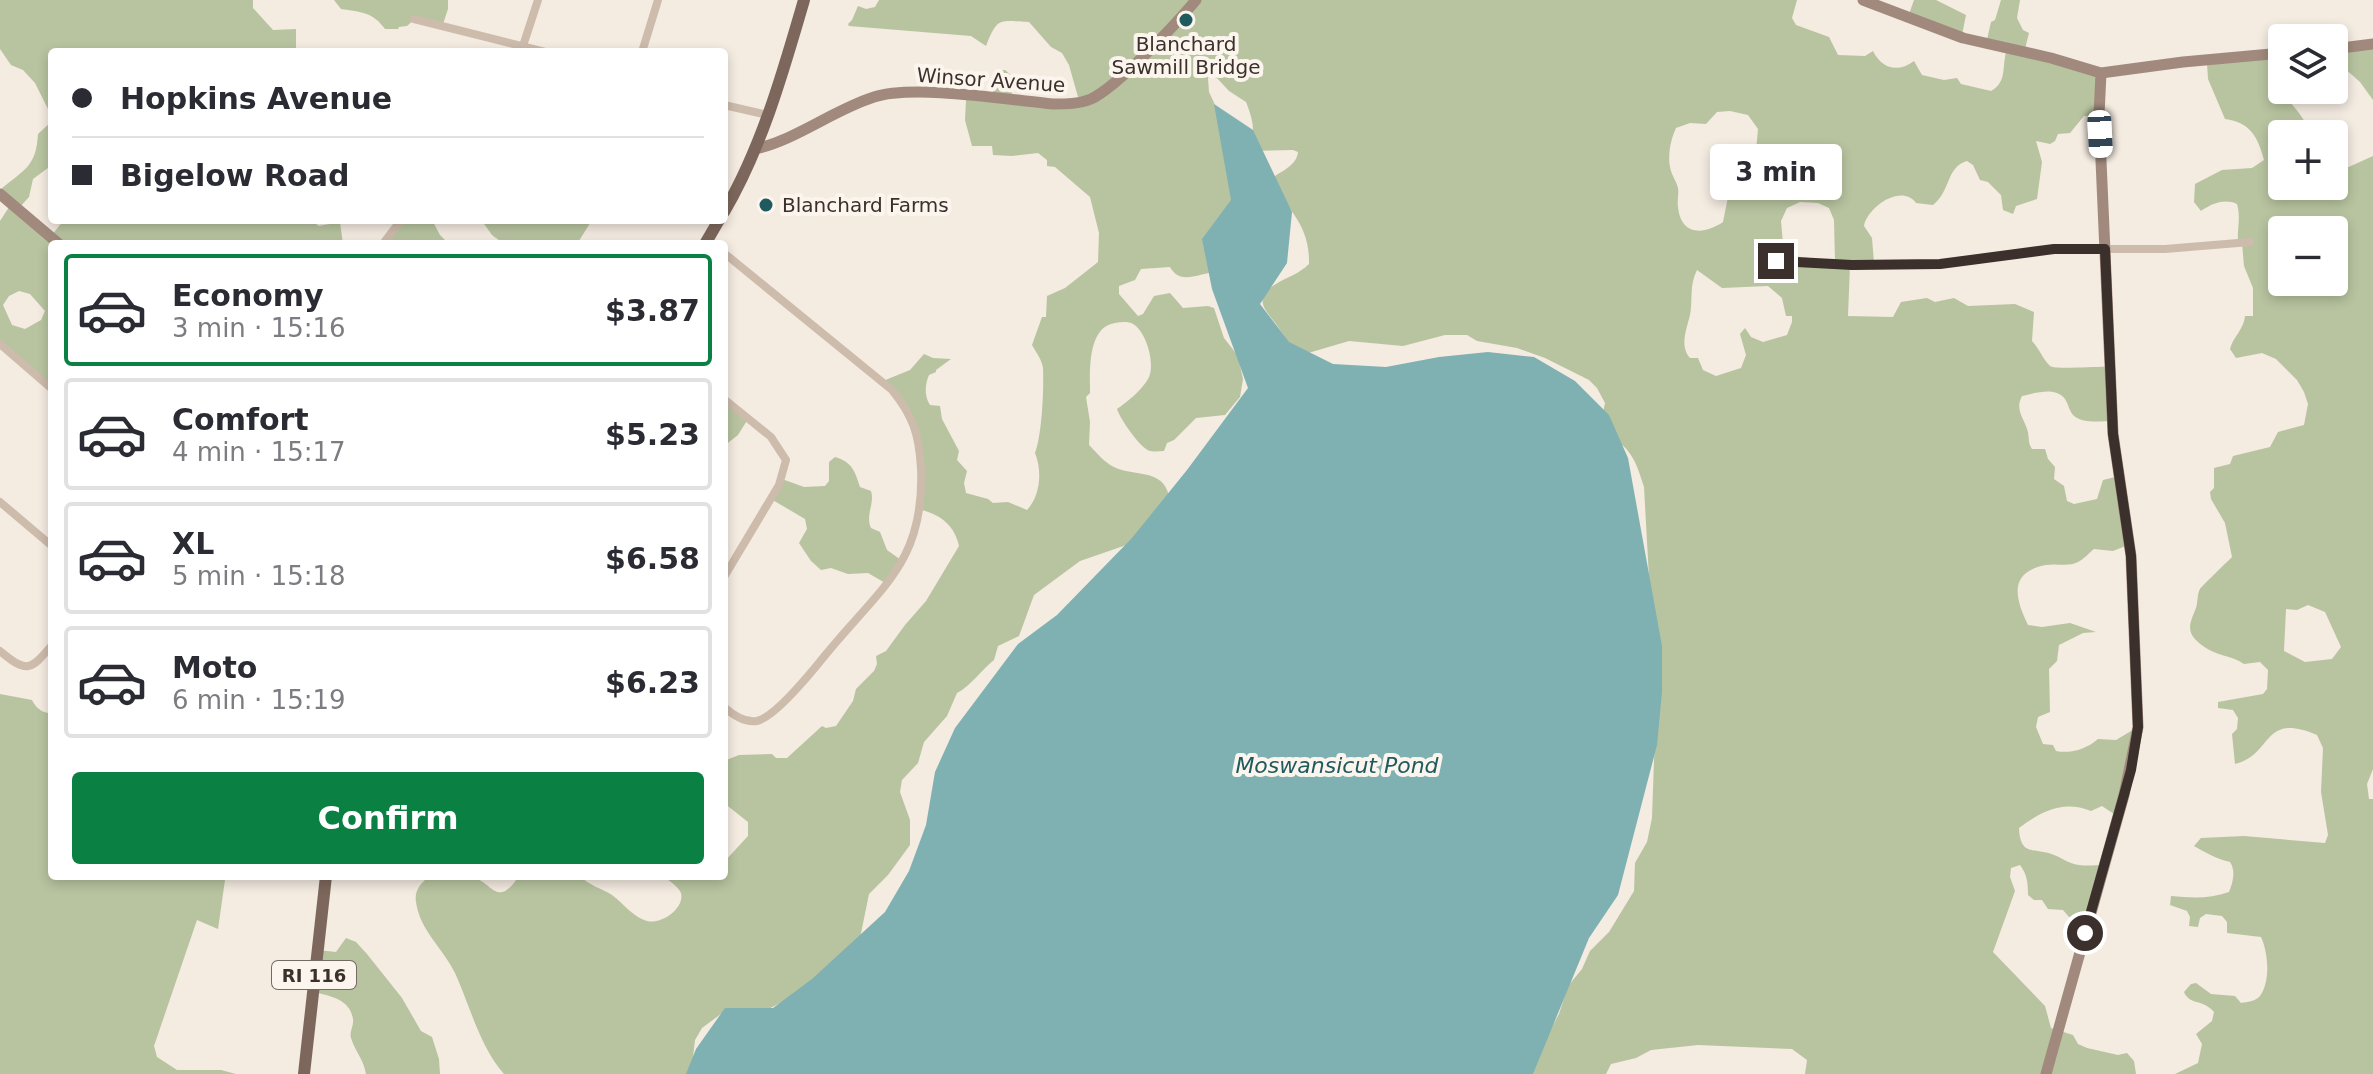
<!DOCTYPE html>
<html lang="en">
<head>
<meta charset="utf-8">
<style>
  :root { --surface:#fff; --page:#f7f7f7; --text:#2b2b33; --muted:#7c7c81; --line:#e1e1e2; --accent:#0b8043 }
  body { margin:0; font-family:"DejaVu Sans",sans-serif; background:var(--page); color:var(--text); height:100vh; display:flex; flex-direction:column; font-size:30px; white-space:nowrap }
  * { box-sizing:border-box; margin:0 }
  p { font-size:26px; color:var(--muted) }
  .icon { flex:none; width:44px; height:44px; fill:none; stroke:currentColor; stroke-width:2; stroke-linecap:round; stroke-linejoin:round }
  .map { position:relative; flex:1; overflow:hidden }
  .details { position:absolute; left:48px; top:240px; width:680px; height:640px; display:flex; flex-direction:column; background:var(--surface); border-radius:8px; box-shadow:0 4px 12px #0003 }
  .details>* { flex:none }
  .top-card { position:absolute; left:48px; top:48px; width:680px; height:176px; border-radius:8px; box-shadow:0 4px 12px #0003; display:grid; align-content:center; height:176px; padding:0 24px; background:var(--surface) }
  .tools { position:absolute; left:2268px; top:24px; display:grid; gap:16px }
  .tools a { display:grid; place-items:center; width:80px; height:80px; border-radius:8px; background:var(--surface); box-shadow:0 4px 12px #0003; font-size:40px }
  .end { position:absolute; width:36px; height:36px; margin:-18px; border:10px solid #3b302b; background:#fff; box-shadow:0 0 0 4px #fff }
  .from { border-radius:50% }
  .bubble { position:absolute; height:56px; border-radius:8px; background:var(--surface); box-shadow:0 4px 12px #0003; font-size:26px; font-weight:800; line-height:56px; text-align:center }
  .car { position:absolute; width:24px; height:48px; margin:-24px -12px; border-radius:10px; box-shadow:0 0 6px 2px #0007; background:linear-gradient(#fff 24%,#345 0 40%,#fff 0 76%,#345 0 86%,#fff 0) }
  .top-card b { display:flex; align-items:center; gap:28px; height:76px; font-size:30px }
  .top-card b+b { border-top:2px solid var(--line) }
  .top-card i { width:20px; height:20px; background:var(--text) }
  ul { padding:14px 0 0; list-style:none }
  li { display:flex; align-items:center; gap:24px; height:112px; margin:0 16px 12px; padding:0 8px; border:4px solid var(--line); border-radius:8px }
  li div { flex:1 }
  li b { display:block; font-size:30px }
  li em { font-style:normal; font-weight:800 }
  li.active { border-color:var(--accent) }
  li>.icon { width:72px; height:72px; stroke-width:1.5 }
  .cta { display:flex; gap:16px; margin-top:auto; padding:16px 24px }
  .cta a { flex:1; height:92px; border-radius:8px; background:var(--accent); color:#fff; font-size:32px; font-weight:800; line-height:92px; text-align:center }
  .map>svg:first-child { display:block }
  .green { fill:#b8c4a0; fill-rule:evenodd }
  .water { fill:#7fb0b2 }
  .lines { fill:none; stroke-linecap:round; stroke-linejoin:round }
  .street { stroke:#cdbbac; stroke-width:8 }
  .secondary { stroke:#a18a7d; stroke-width:11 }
  .primary { stroke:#7d675c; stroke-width:12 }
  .route { stroke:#3b302b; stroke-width:10 }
  .poi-dot { fill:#1f5a5e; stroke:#fbf5ee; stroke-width:3 }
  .labels { text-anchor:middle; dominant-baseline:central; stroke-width:8; stroke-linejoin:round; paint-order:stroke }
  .shield { fill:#fbf5ee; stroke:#756b66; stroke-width:2 }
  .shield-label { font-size:18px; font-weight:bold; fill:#3b302b }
  .poi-label { font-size:20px; fill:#3b302b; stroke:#fbf5ee }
  .street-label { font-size:20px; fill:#3b302b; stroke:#fbf5ee }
  .water-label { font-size:22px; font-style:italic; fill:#1f5a5e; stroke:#fbf5ee }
</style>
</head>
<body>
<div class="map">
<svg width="2373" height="1074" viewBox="0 0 2373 1074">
  <rect width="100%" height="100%" fill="#f4ebe1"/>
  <path class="green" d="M 0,0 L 253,0 L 253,8 L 273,30 L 296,29 L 296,52 L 52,52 L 52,117 L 35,83 L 23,70 L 11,65 L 0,49 Z
    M 334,0 L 448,0 L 448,9 L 443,24 L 416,18 L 407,26 L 399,27 L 398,29 L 385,29 C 373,12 361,12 341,9 Z
    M 879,0 L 1797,0 L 1792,18 L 1796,25 L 1829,37 L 1838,55 L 1865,56 L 1873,51 C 1882,69 1898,73 1914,61 L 1922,75 L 1944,80 L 1957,78 L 1961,84 L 1991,91 C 2007,82 2002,68 2006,52 L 1986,44 L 1991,22 L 1995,20 L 2001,0 L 2020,0 L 2017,18 L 2023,30 L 2029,33 L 2024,53 L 2099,72 L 2099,115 L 2084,116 L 2070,133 L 2058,134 L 2055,141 L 2050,144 L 2036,141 L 2042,162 L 2037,199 L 2016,206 L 2013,214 L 2003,210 L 2001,195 L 1988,182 L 1980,180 L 1973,165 L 1967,161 C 1946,167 1951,191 1933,205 L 1916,203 C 1901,183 1867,208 1864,226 L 1872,238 L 1874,263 L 1850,265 L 1848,316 L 1893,317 L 1901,302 L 1927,298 L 1935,302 L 1954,298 L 1968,306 L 2015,304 L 2034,312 L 2032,341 C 2040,350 2043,359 2050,366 C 2055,370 2100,366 2110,367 L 2113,421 C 2101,421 2084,424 2074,416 C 2069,411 2069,405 2065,399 C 2056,386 2035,393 2022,396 C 2015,409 2023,417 2027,429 C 2030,437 2027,441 2032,449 L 2045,449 L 2048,459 L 2055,467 L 2054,479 L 2064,486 L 2067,501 L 2074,504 L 2097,499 L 2103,480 L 2119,476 L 2128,545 L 2113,551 L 2094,549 C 2089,553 2084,559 2078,562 C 2069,567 2057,563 2046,565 C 2008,572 2015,598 2028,625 L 2042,627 L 2070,623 L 2096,632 L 2083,633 L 2059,645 L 2057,661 L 2049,669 L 2050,712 L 2038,717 L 2036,727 L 2043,744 L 2053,745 L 2056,751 C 2070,754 2087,749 2098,739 L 2116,740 L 2136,728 L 2117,816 L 2102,806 L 2091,811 C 2063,800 2042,811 2019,828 C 2020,857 2034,847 2054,855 C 2060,857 2065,861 2071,863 C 2081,867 2094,865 2104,865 L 2088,922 L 2069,917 L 2063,910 L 2048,909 L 2042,900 L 2034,900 L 2028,895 C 2028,883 2027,874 2020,865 L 2011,868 L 2010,877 L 2015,891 L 1993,952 L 2045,1006 L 2051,1028 L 2073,1035 L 2078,1044 L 2087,1048 L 2118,1055 L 2127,1053 L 2134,1061 L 2136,1074 L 1805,1074 L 1807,1060 L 1792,1049 L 1698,1045 L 1651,1050 L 1636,1058 L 1611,1064 L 1606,1074 L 1533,1074 L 1538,1053 L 1559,1014 L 1568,986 L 1582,969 L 1590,951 L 1609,932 L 1634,891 L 1635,863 L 1647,842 L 1652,818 L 1656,704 L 1644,487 C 1634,454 1630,450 1604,430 L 1602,418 L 1605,403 L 1597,388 L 1589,380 L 1545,358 L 1517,348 L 1477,341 L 1467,335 L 1445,335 L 1403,346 L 1349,341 L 1298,356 C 1290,345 1283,334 1276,324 C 1265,309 1252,298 1276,284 C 1287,277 1299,274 1309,264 C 1310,222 1286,211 1272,178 C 1282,171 1297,165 1298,152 L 1293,150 L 1250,151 C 1256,134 1253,119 1246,102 L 1229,91 L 1216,77 L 1208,78 L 1209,92 L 1216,107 L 1237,178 L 1224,242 L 1209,273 C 1193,276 1179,283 1170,267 L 1141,269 L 1135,280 L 1119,286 L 1119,294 L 1138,316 L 1143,314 L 1154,296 L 1170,293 L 1183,308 L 1208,306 L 1214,308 L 1224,338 L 1238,356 L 1243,379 L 1240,397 L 1225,415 L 1196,418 L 1174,440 L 1167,443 L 1164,451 C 1159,451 1155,452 1150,451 C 1141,449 1120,419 1117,409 C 1127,402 1141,391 1148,379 C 1156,366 1147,332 1133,324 C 1128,321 1121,322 1115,323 C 1087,327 1090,372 1090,393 L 1086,397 L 1090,422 L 1089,445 C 1096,452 1105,463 1114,467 C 1134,477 1163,468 1169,496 L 1141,540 L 1080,561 L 1034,595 L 1019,636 L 998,646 L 994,660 C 981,670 971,686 957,693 L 947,716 L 924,742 L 918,763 L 902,780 L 900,792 L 910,820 L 910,845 L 888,875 L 869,894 L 858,948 L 817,992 L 780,1003 L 757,1015 L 729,1008 L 702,1028 L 695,1040 L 691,1074 L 504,1074 C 480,1047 470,1006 455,973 C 443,948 420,931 416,902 C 414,891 421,882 430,876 C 442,876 458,873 470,876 C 493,881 496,910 519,876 L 580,876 C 590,886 601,888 612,895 C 623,903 634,918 647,921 C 660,925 685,909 681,893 C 679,887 668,880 663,876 L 724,876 L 724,862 L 748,836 L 748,822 L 724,803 L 724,761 L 739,755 L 772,754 L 776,758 L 787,758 L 822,726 L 826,728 L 836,726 L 853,701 L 856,689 L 874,671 L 877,664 L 876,656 L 886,651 L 905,625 L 926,601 L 959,546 C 955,526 941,515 922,510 L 918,433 L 883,381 L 910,370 L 924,354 L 933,358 L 951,359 L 936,370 L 936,372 L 929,375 C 925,384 924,396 930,405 L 940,406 L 942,419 L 959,451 L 957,460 L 967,471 L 964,483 L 966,493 L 988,499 L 993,503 L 1008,502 L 1027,510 C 1041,495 1042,470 1035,453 C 1042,436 1044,388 1043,368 C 1042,360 1036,352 1032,345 L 1042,317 L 1046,317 L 1047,296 L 1065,288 L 1098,262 L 1099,233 L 1090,197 L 1055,167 L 1047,166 L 1047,160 L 1038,153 L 1012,156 L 993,155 L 992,146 L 972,146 L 965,120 L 966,100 L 991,100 L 997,70 L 1005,70 L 1011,75 L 1012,102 L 1080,104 L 1069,65 L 1062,53 L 1051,47 L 1029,22 C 999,21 998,16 986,46 L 971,36 L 849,26 L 848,24 L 852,20 L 858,6 L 866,9 L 875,7 ZM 1730,111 L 1748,115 L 1758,129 L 1756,151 L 1745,160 L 1735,163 L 1729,155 L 1728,197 L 1723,222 C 1704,235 1681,236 1678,207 C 1677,200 1679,194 1678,188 C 1677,183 1673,177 1671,171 C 1667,158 1670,141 1676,128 L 1690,123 L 1706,124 L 1717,112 ZM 1800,202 L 1818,203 L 1829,208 L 1834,220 L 1835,261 L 1784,255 L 1781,221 L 1787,208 ZM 1697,270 L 1722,288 L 1768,286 L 1782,298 L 1786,316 L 1792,316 L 1792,322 L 1787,335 L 1763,342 L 1751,337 L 1745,328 L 1740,334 L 1746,355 L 1741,368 L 1716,376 L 1703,370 L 1698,358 L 1690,358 C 1679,346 1687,328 1690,315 C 1693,299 1689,286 1697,270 Z
    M 1914,0 L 1936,0 L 1966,15 L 1962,35 L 1908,17 Z
    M 2373,43 L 2373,100 L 2360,82 L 2334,59 L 2334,48 Z
    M 2274,55 C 2273,91 2279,87 2299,113 C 2304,120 2308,127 2314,134 L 2282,134 L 2282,186 L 2334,186 L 2334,157 L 2342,170 L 2373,156 L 2373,769 L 2367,784 L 2369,799 L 2373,799 L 2373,1074 L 2175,1074 L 2198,1063 L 2202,1044 L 2196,1034 L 2212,1021 L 2214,1012 C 2202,998 2190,1006 2184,992 L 2191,984 L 2196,983 L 2211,994 L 2235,996 L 2241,1003 C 2248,1002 2256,1001 2260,996 C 2271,981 2268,952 2261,937 L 2227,933 L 2227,922 L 2222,916 L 2206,914 L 2200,918 L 2198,927 L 2189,926 L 2190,917 L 2187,911 L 2170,905 L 2171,896 C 2191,898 2210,899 2229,892 C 2233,882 2236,871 2230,862 C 2217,859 2206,853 2194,846 L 2201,838 L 2244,836 L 2325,843 L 2328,835 L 2321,792 L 2323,748 L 2317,735 C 2262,711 2273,755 2235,764 L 2232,734 L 2237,729 L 2238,718 L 2233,710 L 2218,708 L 2218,702 L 2263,694 L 2267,689 L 2268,670 L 2260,662 L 2244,664 C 2231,655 2216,656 2203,646 C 2185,633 2189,625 2196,608 C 2198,602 2197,594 2200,589 C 2203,585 2227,562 2232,557 L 2225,523 L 2211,499 L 2210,492 L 2214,488 L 2214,468 L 2230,464 L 2233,456 L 2270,447 L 2278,432 L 2304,425 L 2308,404 L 2304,392 L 2297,380 L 2276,359 L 2262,353 L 2236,358 L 2230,349 C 2233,337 2244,329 2245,316 L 2253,316 L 2253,288 L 2244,266 L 2242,243 L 2238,242 C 2237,228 2241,218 2237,204 C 2224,198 2211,204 2201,211 L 2194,202 L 2195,184 L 2222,170 L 2252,168 L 2264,160 C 2258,137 2250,122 2225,119 L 2208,79 L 2207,63 ZM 2282,230 L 2334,230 L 2334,282 L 2282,282 ZM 2308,605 L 2325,612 L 2341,647 L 2332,659 L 2305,662 L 2284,651 L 2286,609 L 2297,610 Z
    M 52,121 L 52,165 L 33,179 L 29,197 L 19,208 L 51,236 L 64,220 L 310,220 L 319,226 L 340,222 L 343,244 L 52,244 L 52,391 L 0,345 L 0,221 L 11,204 L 0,190 C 24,169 36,168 38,134 ZM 19,291 L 30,294 L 45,311 L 41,320 L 25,329 L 12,325 L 3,305 L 9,296 Z
    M 400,220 L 432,220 L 440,235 L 449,244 L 383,244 Z
    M 592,220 L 577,244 L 504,244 L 492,235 L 482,221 Z
    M 724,398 L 748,419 L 738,435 L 724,446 Z
    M 835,457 C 852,462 855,471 860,487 L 871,491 C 875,503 865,516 871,528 L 880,532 L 887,550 L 901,560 L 887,584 L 868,573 L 848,574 L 831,568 L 821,570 L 811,561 L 799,543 L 807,529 L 805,519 L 771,499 L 782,479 L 804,487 L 825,486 L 829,481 L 829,462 Z
    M 0,694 L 32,700 C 36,708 43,714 52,713 L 52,876 L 227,876 L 230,879 L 225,880 L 218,929 L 197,920 L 154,1046 L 157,1057 L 177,1070 L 221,1070 L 236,1074 L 0,1074 Z
    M 346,938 L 356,942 L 367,954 L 402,998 L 421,1031 L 432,1037 L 439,1059 L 440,1074 L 366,1074 C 364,1060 355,1051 351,1038 C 349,1032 354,1026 353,1019 C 350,999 330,996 314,992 L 318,950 L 336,952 Z"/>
  <path class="water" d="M 1214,104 L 1253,130 L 1292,212 L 1287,263 L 1260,304 L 1289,342 L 1333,364 L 1386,367 L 1439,357 L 1488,352 L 1534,357 L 1575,381 L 1609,415 L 1628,458 L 1662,646 L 1662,692 L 1657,745 L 1618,895 L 1589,938 L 1533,1074 L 686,1074 L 696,1049 L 725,1008 L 773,1008 L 812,979 L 885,912 L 909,871 L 926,825 L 935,772 L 955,728 L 1018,644 L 1057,615 L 1132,538 L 1187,470 L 1248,388 L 1212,289 L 1202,239 L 1231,200 Z"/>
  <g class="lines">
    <path class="street" d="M 414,19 L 545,52
      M 521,52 L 538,0
      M 642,52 L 658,0
      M 724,105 L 768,115
      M 383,244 L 401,220
      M 724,253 L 892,390 C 913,416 919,434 921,468 C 925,562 881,587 827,653 C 815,668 776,717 757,721 C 745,723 733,715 724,707
      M 1776,261 L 1852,265 L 1940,264 L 2054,249 L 2165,249 L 2250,242
      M 0,344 L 52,389
      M 724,399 L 771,437 L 786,460 L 779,485 L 724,577
      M 0,502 L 52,546
      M 0,651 C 27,674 31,670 52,645"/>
    <path class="secondary" d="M 1863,0 L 1963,38 L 2051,58 L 2101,73 L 2183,62 L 2282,53
      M 2334,49 L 2373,44
      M 755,149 C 796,140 833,110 874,97 C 914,84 1009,100 1053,104 C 1066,104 1079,104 1091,99 C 1117,87 1176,24 1196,0
      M 0,194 L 59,244
      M 2046,1074 L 2124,795 L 2138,727 L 2131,556 L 2113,434 L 2099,115 L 2101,73"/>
    <path class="primary" d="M 724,212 C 762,147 783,72 804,0
      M 705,244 L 719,220
      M 304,1074 L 326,876"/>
  </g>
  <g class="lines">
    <path class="route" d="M 1776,261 L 1852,265 L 1940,264 L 2054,249 L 2105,249 L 2113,434 L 2131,556 L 2138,727 L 2131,770 L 2085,933"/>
  </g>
  <g class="poi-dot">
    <circle cx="1186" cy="20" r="8"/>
    <circle cx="766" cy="205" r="8"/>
  </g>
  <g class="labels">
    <rect class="shield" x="272" y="961" width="84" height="28" rx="6"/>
    <g class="shield-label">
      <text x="314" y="975">RI 116</text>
    </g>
    <g class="poi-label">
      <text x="1186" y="44">Blanchard<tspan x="1186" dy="23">Sawmill Bridge</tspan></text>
      <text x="782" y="205" text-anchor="start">Blanchard Farms</text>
    </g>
    <g class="street-label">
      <text transform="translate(991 80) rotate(4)">Winsor Avenue</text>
    </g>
    <g class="water-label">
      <text x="1337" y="765">Moswansicut Pond</text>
    </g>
  </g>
</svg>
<div class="tools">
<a><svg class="icon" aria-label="layers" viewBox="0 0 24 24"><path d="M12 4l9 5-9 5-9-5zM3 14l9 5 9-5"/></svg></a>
<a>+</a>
<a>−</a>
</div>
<i class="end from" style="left:2085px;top:933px"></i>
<i class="end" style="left:1776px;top:261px"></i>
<div class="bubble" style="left:1710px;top:144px;width:132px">3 min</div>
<i class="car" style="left:2100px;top:134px;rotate:177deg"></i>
<div class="top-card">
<b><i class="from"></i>Hopkins Avenue</b>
<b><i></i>Bigelow Road</b>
</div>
<section class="details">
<ul>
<li class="active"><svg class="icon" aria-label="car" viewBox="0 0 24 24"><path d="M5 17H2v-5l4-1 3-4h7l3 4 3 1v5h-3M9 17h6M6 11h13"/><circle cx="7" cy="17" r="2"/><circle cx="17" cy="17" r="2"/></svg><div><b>Economy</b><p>3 min · 15:16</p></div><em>$3.87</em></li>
<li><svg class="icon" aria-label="car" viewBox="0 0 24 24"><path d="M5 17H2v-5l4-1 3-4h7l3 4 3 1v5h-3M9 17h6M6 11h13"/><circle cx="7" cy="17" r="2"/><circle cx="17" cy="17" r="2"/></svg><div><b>Comfort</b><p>4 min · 15:17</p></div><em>$5.23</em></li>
<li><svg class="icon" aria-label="car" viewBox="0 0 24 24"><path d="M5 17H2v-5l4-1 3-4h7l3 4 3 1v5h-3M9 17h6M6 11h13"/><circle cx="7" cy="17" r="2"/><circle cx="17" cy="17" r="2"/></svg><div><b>XL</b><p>5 min · 15:18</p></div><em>$6.58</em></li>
<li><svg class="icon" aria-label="car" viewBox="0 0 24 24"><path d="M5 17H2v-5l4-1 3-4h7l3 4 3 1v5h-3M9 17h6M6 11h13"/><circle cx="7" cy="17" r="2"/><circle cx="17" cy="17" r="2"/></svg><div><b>Moto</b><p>6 min · 15:19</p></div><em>$6.23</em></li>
</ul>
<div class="cta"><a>Confirm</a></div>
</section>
</div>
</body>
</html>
